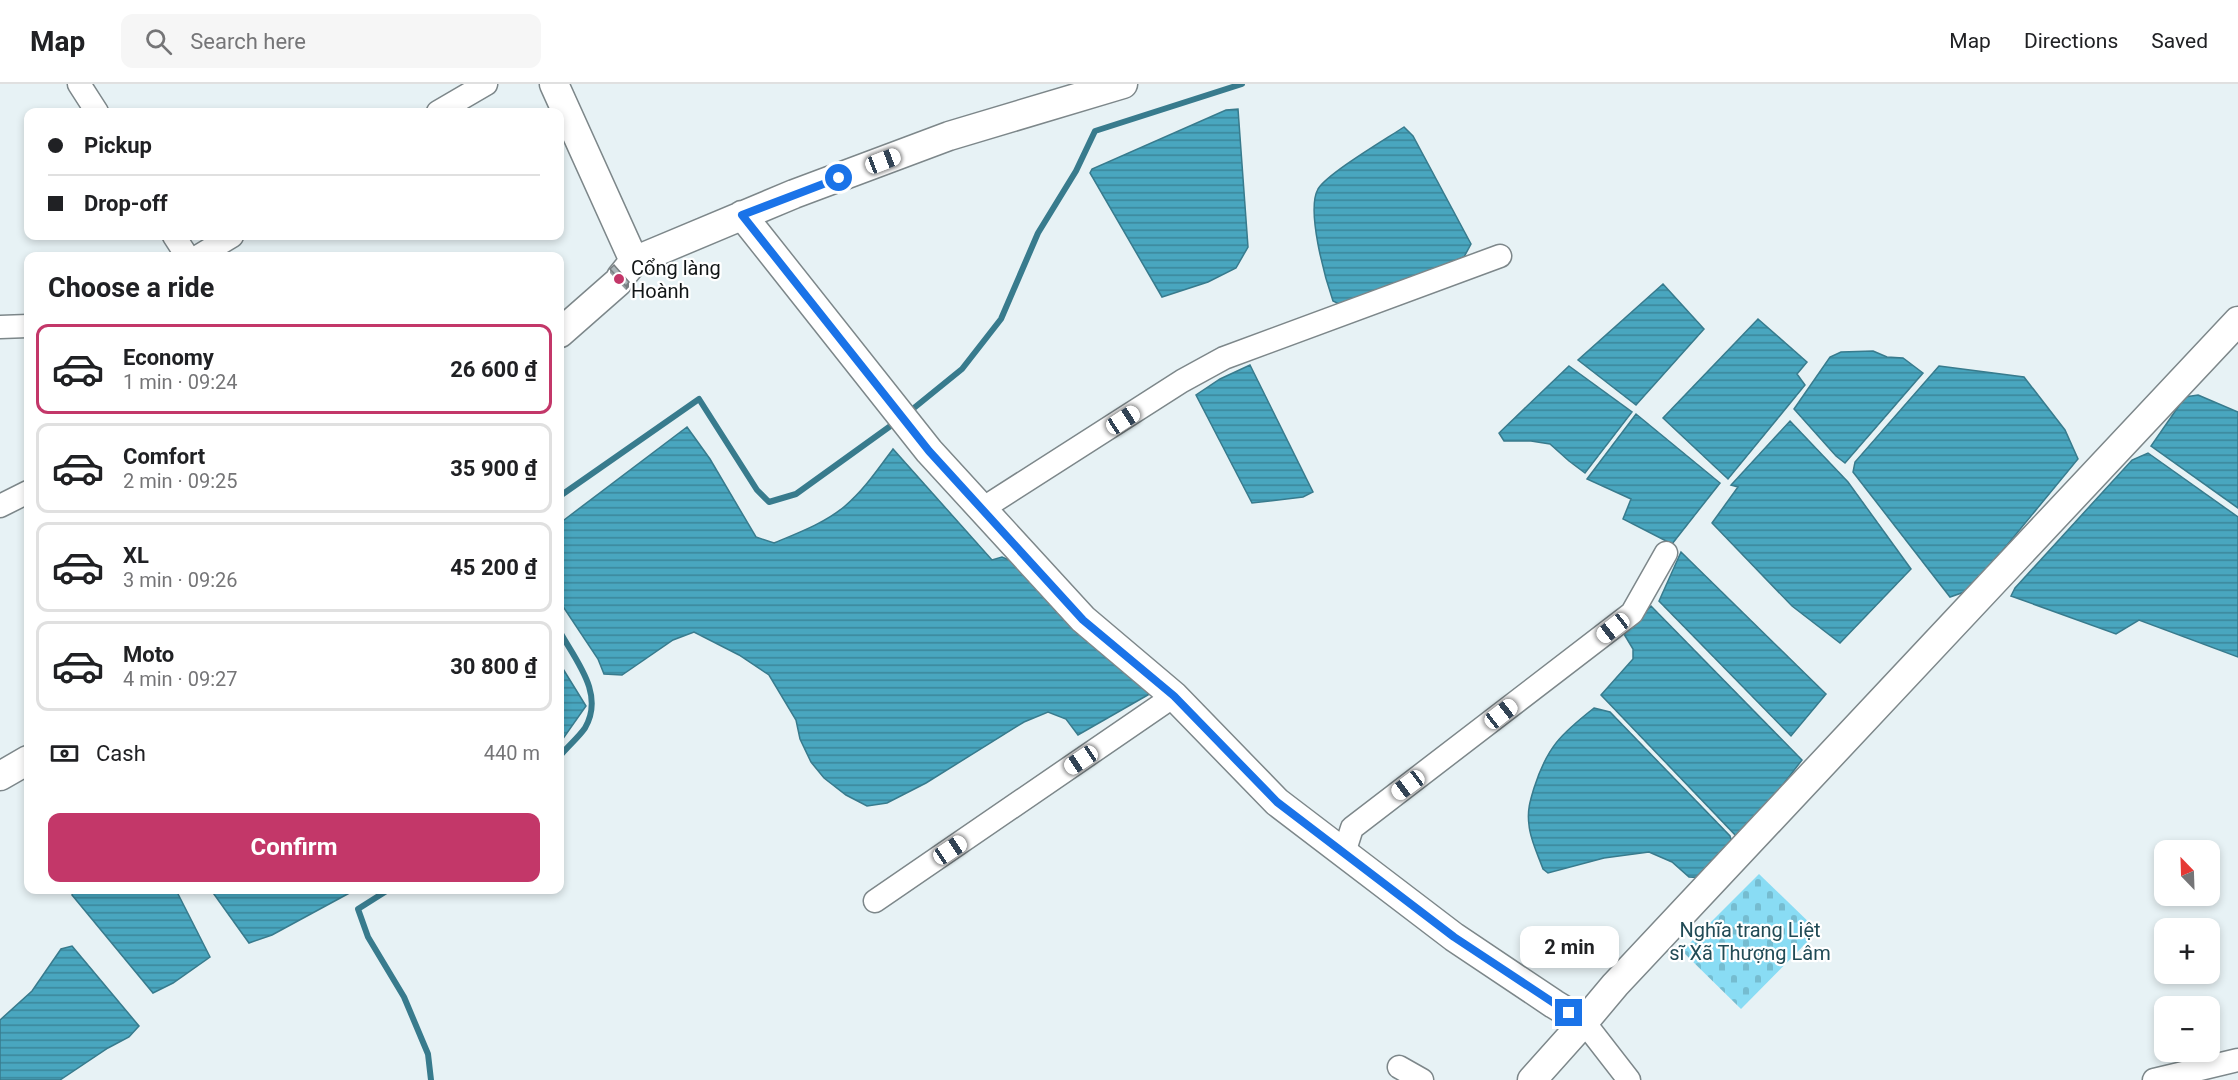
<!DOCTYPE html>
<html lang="en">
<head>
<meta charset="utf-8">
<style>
  :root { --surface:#fff; --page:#f6f6f6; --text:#202124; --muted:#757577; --line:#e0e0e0; --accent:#c33769 }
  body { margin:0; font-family:Roboto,sans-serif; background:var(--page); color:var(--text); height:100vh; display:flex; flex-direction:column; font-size:22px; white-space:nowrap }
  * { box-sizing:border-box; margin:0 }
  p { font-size:20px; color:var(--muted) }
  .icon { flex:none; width:33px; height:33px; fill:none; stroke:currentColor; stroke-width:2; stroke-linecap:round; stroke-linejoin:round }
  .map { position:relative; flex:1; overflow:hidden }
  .drawer { position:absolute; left:24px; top:168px; width:540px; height:642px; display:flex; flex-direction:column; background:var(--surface); border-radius:12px; box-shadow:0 3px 9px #0003 }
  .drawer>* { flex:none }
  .banner { position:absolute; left:24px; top:24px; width:540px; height:132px; border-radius:12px; box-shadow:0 3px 9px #0003; display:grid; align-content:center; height:132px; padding:0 24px; background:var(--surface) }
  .needle { width:39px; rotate:337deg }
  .fabs { position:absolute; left:2154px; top:756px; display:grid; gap:12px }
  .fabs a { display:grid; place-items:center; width:66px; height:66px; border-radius:12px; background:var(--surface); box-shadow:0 3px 9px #0003; font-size:30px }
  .end { position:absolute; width:27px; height:27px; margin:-14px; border:8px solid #1a73e8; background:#fff; box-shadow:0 0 0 3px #fff }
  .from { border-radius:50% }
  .bubble { position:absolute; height:42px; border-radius:12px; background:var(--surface); box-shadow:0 3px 9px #0003; font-size:20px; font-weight:700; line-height:42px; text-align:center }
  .car { position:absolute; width:18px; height:36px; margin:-18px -9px; border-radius:8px; box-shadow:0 0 4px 2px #0007; background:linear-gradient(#fff 24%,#345 0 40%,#fff 0 76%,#345 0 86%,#fff 0) }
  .banner b { display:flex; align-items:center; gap:21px; height:57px; font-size:22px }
  .banner b+b { border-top:2px solid var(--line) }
  .banner i { width:15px; height:15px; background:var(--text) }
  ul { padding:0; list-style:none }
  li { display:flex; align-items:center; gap:18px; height:90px; margin:0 12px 9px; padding:0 12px; border:3px solid var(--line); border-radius:12px }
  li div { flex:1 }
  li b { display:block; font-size:22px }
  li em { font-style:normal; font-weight:700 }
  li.selected { border-color:var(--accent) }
  li>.icon { width:54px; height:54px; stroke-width:1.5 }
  h2 { padding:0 24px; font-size:27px; line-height:72px }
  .pay { display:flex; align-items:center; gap:15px; height:66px; padding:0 24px; font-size:22px }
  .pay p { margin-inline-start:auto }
  .cta { display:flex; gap:12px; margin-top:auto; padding:12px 24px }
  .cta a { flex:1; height:69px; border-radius:12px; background:var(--accent); color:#fff; font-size:24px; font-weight:700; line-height:69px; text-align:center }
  header { display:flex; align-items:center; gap:36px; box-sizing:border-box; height:84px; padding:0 30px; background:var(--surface); border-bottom:2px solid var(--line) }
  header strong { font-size:28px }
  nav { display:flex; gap:33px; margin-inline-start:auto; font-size:21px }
  .search { width:420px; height:54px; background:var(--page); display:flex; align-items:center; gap:15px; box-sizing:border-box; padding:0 21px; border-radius:12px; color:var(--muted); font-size:22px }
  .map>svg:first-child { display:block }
  .cemetery { fill:url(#cemetery-stones) }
  .water { fill:url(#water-rules); stroke:#387b8d; stroke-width:1.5 }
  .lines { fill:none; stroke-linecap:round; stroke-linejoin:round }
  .stream { stroke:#387b8d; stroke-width:6 }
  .minor-casing { stroke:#7d878a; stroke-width:25 }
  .tertiary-casing { stroke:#7d878a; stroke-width:31 }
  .minor { stroke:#fff; stroke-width:22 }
  .tertiary { stroke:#fff; stroke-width:28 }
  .wall { fill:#939d9f }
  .shaded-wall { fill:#787f82 }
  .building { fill:#abb6b9; stroke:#787f82; stroke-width:1.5 }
  .route { stroke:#1a73e8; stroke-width:8 }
  .poi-dot { fill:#c33769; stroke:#fff; stroke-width:2 }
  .labels { text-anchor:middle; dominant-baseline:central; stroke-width:4.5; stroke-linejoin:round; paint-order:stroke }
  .poi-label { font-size:20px; fill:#121617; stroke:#fff; text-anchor:start }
  .park-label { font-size:20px; fill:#214b56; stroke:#fff }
</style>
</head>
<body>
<header>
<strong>Map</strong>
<div class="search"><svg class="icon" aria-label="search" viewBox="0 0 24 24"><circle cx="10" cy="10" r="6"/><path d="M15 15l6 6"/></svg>Search here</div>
<nav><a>Map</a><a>Directions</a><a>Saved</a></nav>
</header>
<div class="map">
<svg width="2238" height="996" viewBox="0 0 2238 996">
  <defs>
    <pattern id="cemetery-stones" width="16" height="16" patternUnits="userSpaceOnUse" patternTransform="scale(1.5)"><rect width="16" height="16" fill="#89dcf4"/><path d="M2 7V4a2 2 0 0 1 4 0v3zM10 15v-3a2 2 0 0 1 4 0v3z" fill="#75bcd0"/></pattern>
    <pattern id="water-rules" width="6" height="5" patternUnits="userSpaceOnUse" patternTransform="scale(1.5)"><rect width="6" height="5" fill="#49a6bf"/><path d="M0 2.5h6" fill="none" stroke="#3b869a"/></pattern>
  </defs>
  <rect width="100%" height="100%" fill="#e7f2f5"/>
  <path class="cemetery" d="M 1759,790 L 1818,847 L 1741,925 L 1682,867 Z"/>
  <path class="water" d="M 1238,25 L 1248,163 L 1236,184 L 1208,198 L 1162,213 L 1090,89 L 1092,85 L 1226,26 Z
    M 1404,43 L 1413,52 L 1471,160 L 1464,173 L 1343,222 L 1333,217 C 1325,194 1306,126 1318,105 C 1328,89 1386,55 1404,43 Z
    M 1663,200 L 1704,245 L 1636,321 L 1578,276 Z
    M 1758,235 L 1807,278 L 1797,290 L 1805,301 L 1728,395 L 1663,334 Z
    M 1873,267 L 1887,273 L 1903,274 L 1923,289 L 1845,379 L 1836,372 L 1794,325 L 1830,273 L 1841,268 Z
    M 1250,281 L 1313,408 L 1303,413 L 1252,419 L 1196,311 L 1220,295 Z
    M 1569,282 L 1632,328 L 1585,389 L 1569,377 L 1550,360 L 1531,357 L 1504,357 L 1499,349 Z
    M 1939,282 L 2024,293 L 2065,346 L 2078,375 L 1970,506 L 1950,513 L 1853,388 L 1855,378 Z
    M 2198,311 L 2238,328 L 2238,424 L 2151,362 L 2185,313 Z
    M 1636,330 L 1720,399 L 1672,460 L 1623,435 L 1631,415 L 1587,395 Z
    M 1790,337 L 1848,398 L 1911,485 L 1840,559 L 1792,522 L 1712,439 L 1738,403 L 1731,401 Z
    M 687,343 L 710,375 L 756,453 L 774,459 C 798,449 825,439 845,422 C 864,406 878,385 893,365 L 992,476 L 1002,473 L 1014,478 L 1153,608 L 1078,651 L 1066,635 L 1048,628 L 1024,638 L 926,699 L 887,719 L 867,722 L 846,711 L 824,694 L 811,678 L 800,655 L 796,636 L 769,591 L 739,571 L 694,548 L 673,556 L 622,591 L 604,590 L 598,575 L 560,518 L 560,439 Z
    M 2148,369 L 2238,433 L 2238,573 L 2139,536 L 2116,550 L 2011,512 L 2015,504 L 2132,376 Z
    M 1681,468 L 1826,610 L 1791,652 L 1659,517 Z
    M 1651,522 L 1802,676 L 1740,756 L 1601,611 L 1633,575 L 1633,565 L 1624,550 Z
    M 560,580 L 586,622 L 560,659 Z
    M 1594,624 L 1610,628 L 1730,752 L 1734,764 L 1706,794 L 1689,793 L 1672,778 L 1649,768 L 1604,774 L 1548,789 L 1543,785 C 1538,771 1530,755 1529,741 C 1527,727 1530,717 1534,704 C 1547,663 1561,650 1594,624 Z
    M 73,806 L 176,806 L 210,873 L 173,899 L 153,909 L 72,811 Z
    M 211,806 L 355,806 L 272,851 L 249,859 Z
    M 72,862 L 139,942 L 129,953 L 108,964 L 60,996 L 0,996 L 0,936 L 32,907 L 61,865 Z"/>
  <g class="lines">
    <path class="stream" d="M 909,328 L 962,285 L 1001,235 L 1038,149 L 1076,87 L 1095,47 L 1242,0
      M 560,412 L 699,315 L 757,406 L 769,418 L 796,410 L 896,338
      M 560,548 C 576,577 605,610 585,644 C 578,654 567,663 560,672
      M 388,806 L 358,825 L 368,853 L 404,913 L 428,970 L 431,996"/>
    <g class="minor-casing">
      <path id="minor" d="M 79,0 L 97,28
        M 438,28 L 486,0
        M 174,152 L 187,172
        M 199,172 L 232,152
        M 0,243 L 28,242
        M 0,422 L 28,408
        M 982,425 L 1182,297 L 1224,274 L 1500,172
        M 1344,769 L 1352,744 L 1632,529 L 1666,469
        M 875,817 L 1174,612
        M 1584,938 L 1629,996
        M 1399,983 L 1422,996
        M 2154,996 L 2238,976"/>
    </g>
    <g class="tertiary-casing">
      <path id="tertiary" d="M 554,0 L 634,177
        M 742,131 L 929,367 L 1083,535 L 1174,612 L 1277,718 L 1454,853 L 1554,920 L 1584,938 L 1532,996
        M 621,193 L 634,177 L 794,110 L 949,52 L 1123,0
        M 560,249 L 618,198
        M 0,692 L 28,676
        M 1584,938 L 1615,901 L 2238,237"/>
    </g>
    <use href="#minor" class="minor"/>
    <use href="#tertiary" class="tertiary"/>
  </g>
  <path class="wall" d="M 610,185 L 629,203 L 626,206 L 610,189 Z"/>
  <path class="shaded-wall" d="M 629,198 L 629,203 L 626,206 L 626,202 Z"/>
  <path class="building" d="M 614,181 L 629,198 L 626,202 L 610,185 Z"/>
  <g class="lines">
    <path class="route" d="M 839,94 L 742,131 L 929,367 L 1083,536 L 1174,612 L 1277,718 L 1454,853 L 1569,929"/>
  </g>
  <circle class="poi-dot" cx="619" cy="195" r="6"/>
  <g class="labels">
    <g class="poi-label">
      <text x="631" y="184">Cổng làng<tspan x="631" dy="23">Hoành</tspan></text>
    </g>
    <g class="park-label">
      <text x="1750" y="846">Nghĩa trang Liệt<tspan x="1750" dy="23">sĩ Xã Thượng Lâm</tspan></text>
    </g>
  </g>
</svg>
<div class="fabs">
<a><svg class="needle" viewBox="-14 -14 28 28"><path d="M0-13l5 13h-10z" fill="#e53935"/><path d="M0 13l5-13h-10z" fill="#757577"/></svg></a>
<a>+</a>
<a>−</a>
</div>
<i class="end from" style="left:839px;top:94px"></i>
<i class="end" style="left:1569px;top:929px"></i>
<div class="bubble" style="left:1520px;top:842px;width:99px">2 min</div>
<i class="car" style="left:883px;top:77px;rotate:69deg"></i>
<i class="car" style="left:1123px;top:336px;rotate:57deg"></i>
<i class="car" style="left:1613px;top:544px;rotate:232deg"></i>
<i class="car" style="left:1501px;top:630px;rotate:52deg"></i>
<i class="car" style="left:1081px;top:676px;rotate:236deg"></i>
<i class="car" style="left:1408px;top:701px;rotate:233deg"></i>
<i class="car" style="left:950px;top:766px;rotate:56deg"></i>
<div class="banner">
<b><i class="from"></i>Pickup</b>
<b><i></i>Drop-off</b>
</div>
<section class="drawer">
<h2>Choose a ride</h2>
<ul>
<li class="selected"><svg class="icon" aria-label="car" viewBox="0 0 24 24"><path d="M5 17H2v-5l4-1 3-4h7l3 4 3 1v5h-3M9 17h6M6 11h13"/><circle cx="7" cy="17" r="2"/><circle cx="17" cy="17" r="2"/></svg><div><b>Economy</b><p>1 min · 09:24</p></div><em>26 600 ₫</em></li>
<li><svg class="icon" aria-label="car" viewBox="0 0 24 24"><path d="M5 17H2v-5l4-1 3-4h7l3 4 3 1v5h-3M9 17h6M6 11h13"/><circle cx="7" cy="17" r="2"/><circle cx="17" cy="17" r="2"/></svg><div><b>Comfort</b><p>2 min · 09:25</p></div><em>35 900 ₫</em></li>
<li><svg class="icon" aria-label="car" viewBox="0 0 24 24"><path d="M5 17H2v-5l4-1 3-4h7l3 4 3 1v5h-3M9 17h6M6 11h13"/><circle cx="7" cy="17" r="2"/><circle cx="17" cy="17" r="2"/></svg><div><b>XL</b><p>3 min · 09:26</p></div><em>45 200 ₫</em></li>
<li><svg class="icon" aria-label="car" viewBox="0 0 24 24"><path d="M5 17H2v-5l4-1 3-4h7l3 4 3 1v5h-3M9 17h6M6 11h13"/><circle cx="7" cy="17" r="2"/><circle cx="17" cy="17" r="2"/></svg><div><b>Moto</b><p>4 min · 09:27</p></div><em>30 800 ₫</em></li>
</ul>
<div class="pay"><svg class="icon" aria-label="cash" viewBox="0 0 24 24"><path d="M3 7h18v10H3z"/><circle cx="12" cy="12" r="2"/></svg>Cash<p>440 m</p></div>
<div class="cta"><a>Confirm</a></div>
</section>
</div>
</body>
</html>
